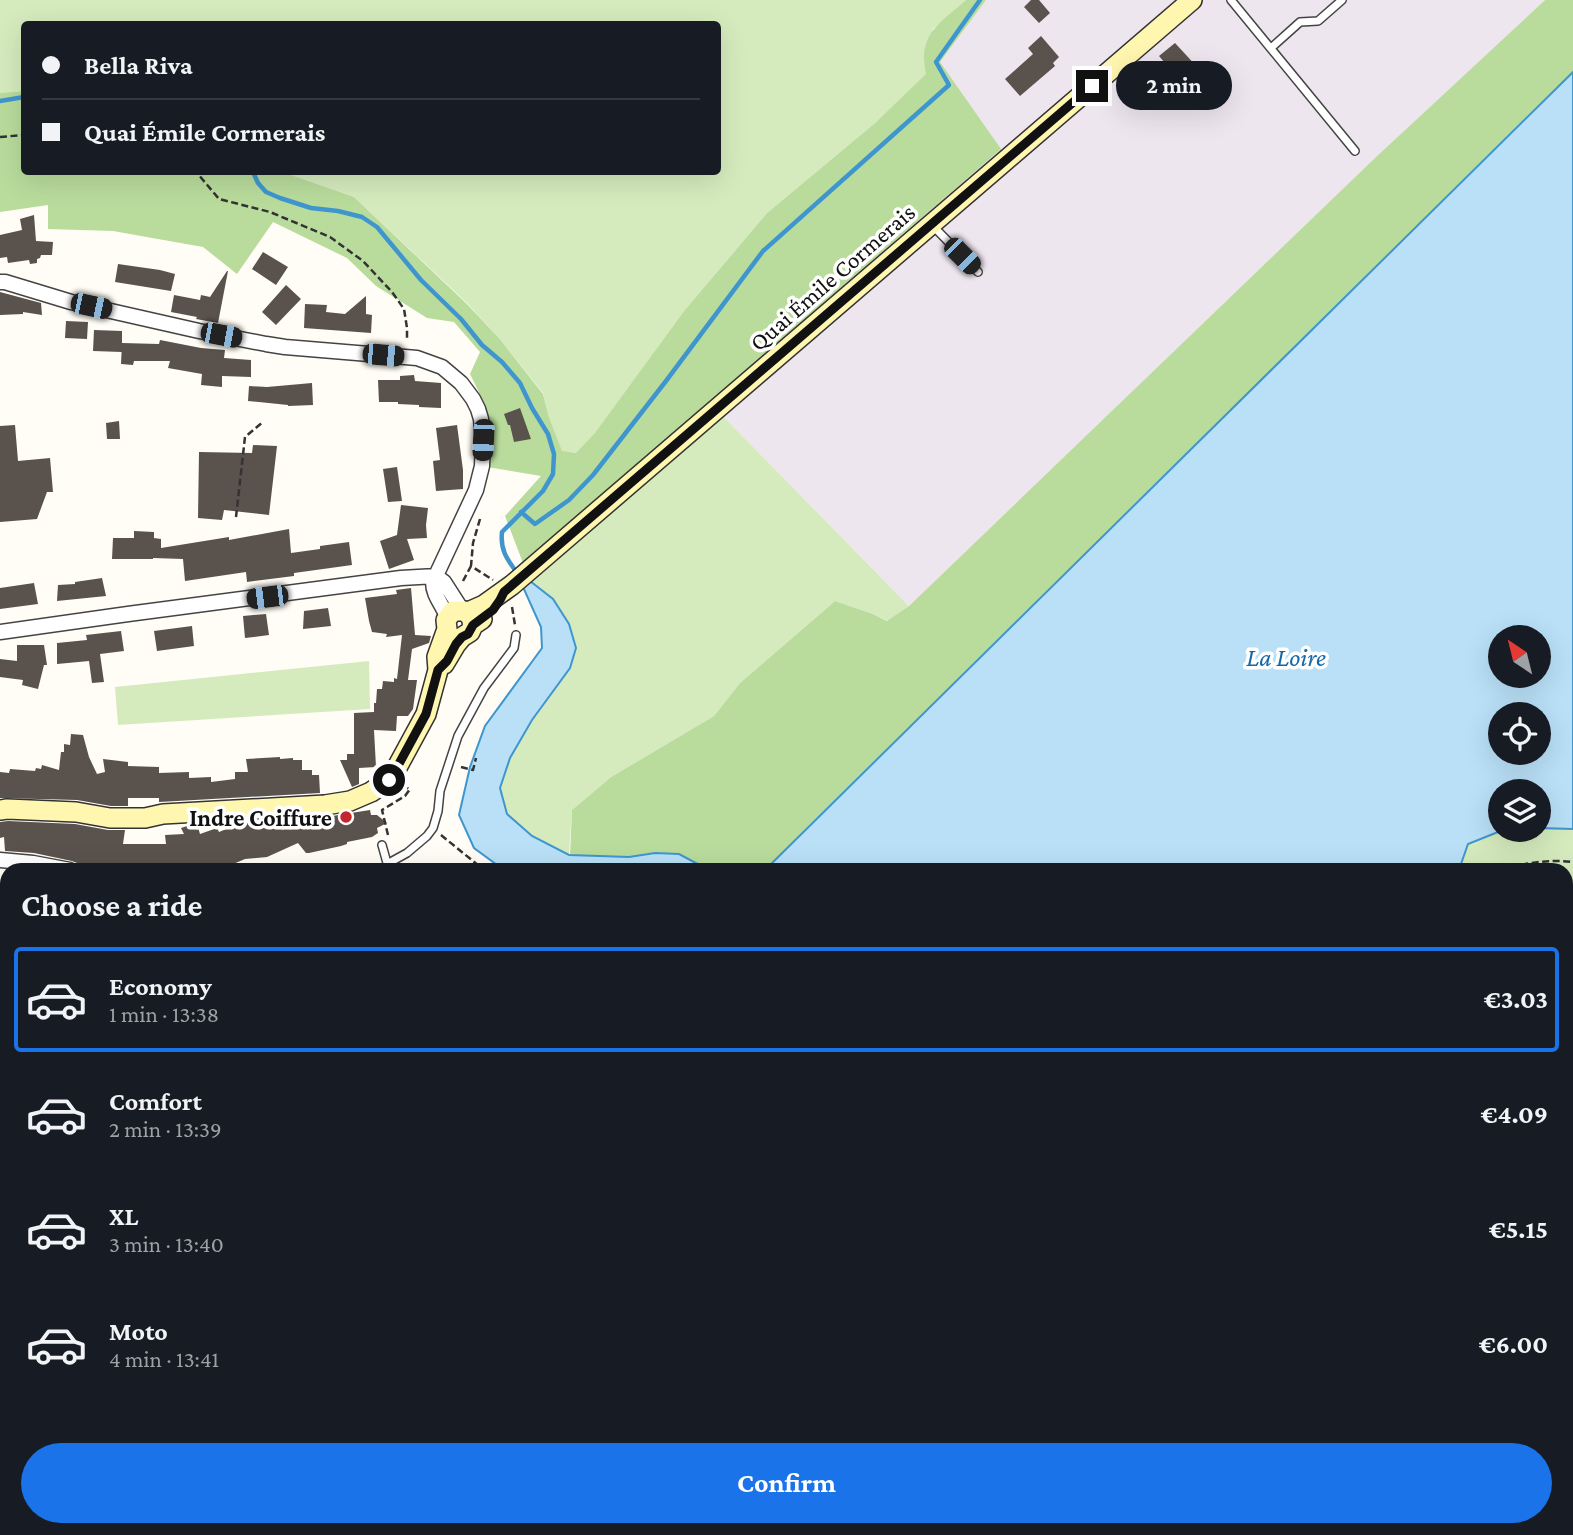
<!DOCTYPE html>
<html lang="en">
<head>
<meta charset="utf-8">
<style>
  :root { --surface:#171b24; --page:#242831; --text:#f1f3f6; --muted:#9ea1a6; --line:#363941; --accent:#1a73e8 }
  body { margin:0; font-family:"Crimson Pro",serif; background:var(--page); color:var(--text); height:100vh; display:flex; flex-direction:column; font-size:26px; white-space:nowrap }
  * { box-sizing:border-box; margin:0 }
  p { font-size:23px; color:var(--muted) }
  .icon { flex:none; width:38px; height:38px; fill:none; stroke:currentColor; stroke-width:2; stroke-linecap:round; stroke-linejoin:round }
  .map { position:relative; flex:1; overflow:hidden }
  .details { position:absolute; left:0px; top:863px; width:1573px; height:674px; display:flex; flex-direction:column; background:var(--surface); border-radius:21px 21px 0 0; box-shadow:0 7px 28px #0002 }
  .details>* { flex:none }
  .banner { position:absolute; left:21px; top:21px; width:700px; height:154px; border-radius:7px; box-shadow:0 7px 28px #0002; display:grid; align-content:center; height:154px; padding:0 21px; background:var(--surface) }
  .needle { width:46px; rotate:325deg }
  .tools { position:absolute; left:1488px; top:625px; display:grid; gap:14px }
  .tools a { display:grid; place-items:center; width:63px; height:63px; border-radius:50%; background:var(--surface); box-shadow:0 7px 28px #0002; font-size:35px }
  .end { position:absolute; width:32px; height:32px; margin:-16px; border:9px solid #111; background:#fff; box-shadow:0 0 0 4px #fff }
  .from { border-radius:50% }
  .bubble { position:absolute; height:49px; border-radius:24px; background:var(--surface); box-shadow:0 7px 28px #0002; font-size:23px; font-weight:700; line-height:49px; text-align:center }
  .car { position:absolute; width:21px; height:42px; margin:-21px -10px; border-radius:9px; box-shadow:0 0 5px 2px #0007; background:linear-gradient(#222 24%,#8ab4d8 0 40%,#222 0 76%,#8ab4d8 0 86%,#222 0) }
  .banner b { display:flex; align-items:center; gap:24px; height:66px; font-size:26px }
  .banner b+b { border-top:2px solid var(--line) }
  .banner i { width:18px; height:18px; background:var(--text) }
  ul { padding:0; list-style:none }
  li { display:flex; align-items:center; gap:21px; height:105px; margin:0 14px 10px; padding:0 7px; border:4px solid transparent; border-radius:7px }
  li div { flex:1 }
  li b { display:block; font-size:26px }
  li em { font-style:normal; font-weight:700 }
  li.active { border-color:var(--accent) }
  li>.icon { width:63px; height:63px; stroke-width:1.5 }
  h2 { padding:0 21px; font-size:32px; line-height:84px }
  .action { display:flex; gap:14px; margin-top:auto; padding:14px 21px }
  .action a { flex:1; height:80px; border-radius:42px; background:var(--accent); color:#fff; font-size:28px; font-weight:700; line-height:80px; text-align:center }
  .map>svg:first-child { display:block }
  .industrial { fill:#eee6ef }
  .green { fill:#d5ebbd }
  .forest { fill:#b9dc9c }
  .water { fill:#b9e0f7; stroke:#3f96cf; stroke-width:2; fill-rule:evenodd }
  .lines { fill:none; stroke-linecap:round; stroke-linejoin:round }
  .stream { stroke:#3f96cf; stroke-width:4.5 }
  .building { fill:#5a524d }
  .lane-casing { stroke:#444; stroke-width:10 }
  .street-casing { stroke:#444; stroke-width:17 }
  .secondary-casing { stroke:#333; stroke-width:22 }
  .path { stroke:#333; stroke-width:2.5; stroke-dasharray:7 3.5; stroke-linecap:butt }
  .lane { stroke:#fff; stroke-width:7 }
  .street { stroke:#fff; stroke-width:14 }
  .secondary { stroke:#fff6b0; stroke-width:19 }
  .route { stroke:#111; stroke-width:9 }
  .poi-dot { fill:#c4262e; stroke:#fff; stroke-width:2.5 }
  .labels { text-anchor:middle; dominant-baseline:central; stroke-width:7; stroke-linejoin:round; paint-order:stroke }
  .street-label { font-size:24px; fill:#111; stroke:#fff }
  .poi-label { font-size:24px; font-weight:bold; fill:#111; stroke:#fff; text-anchor:end }
  .water-label { font-size:26px; font-style:italic; fill:#1768a6; stroke:#fff }
</style>
</head>
<body>
<div class="map">
<svg width="1573" height="1535" viewBox="0 0 1573 1535">
  <rect width="100%" height="100%" fill="#fffdf5"/>
  <path class="industrial" d="M 986,0 L 1545,0 L 1376,157 L 909,606 L 709,402 L 1000,149 L 939,62 Z
    M 1573,882 L 1573,1268 L 1566,1268 L 1566,890 Z"/>
  <path class="green" d="M 0,0 L 966,0 L 933,29 L 924,63 L 927,74 L 875,123 L 767,213 L 684,311 L 595,434 L 577,453 L 562,452 L 549,417 L 543,393 L 499,338 L 466,302 L 354,197 L 283,172 L 718,172 L 718,24 L 24,24 L 24,91 L 0,93 Z
    M 709,402 L 909,606 L 888,621 L 873,614 L 835,601 L 740,683 L 714,716 L 611,777 L 572,810 L 569,855 L 532,836 L 507,814 L 500,788 L 510,758 L 532,720 L 553,599 L 530,581 L 523,563 Z
    M 369,661 L 370,709 L 118,725 L 115,687 Z
    M 1545,827 L 1573,829 L 1573,882 L 1566,889 L 1566,870 L 1465,870 L 1460,864 L 1468,844 L 1503,830 L 1538,830 L 1538,828 Z
    M 7,1082 L 7,1357 L 0,1360 L 0,1084 Z
    M 1566,1268 L 1573,1268 L 1573,1535 L 666,1535 L 674,1530 L 1566,1530 Z"/>
  <path class="forest" d="M 966,0 L 986,0 L 940,62 L 1001,149 L 523,563 L 505,516 L 541,476 L 487,467 C 494,427 488,409 470,374 L 480,352 L 454,322 L 427,318 L 376,286 L 347,258 L 273,222 L 237,274 L 203,247 L 113,231 L 48,229 L 48,205 L 0,212 L 0,93 L 24,91 L 24,172 L 283,172 L 354,197 L 466,303 L 499,338 L 543,394 L 549,417 L 562,451 L 576,453 L 595,433 L 684,311 L 767,213 L 875,123 L 926,74 C 917,34 940,23 966,0 Z
    M 1545,0 L 1573,0 L 1573,72 L 765,870 L 709,870 L 679,854 L 655,853 L 629,857 L 570,855 L 572,810 L 611,777 L 714,716 L 740,683 L 835,601 L 873,614 L 887,621 L 909,606 L 1376,157 Z
    M 7,984 L 7,1082 L 0,1084 L 0,985 Z"/>
  <path class="water" d="M 1573,72 L 1573,829 L 1538,828 L 1538,791 L 1500,791 L 1500,830 L 1503,830 L 1468,844 L 1461,864 L 1465,870 L 765,870 ZM 1500,637 L 1538,637 L 1538,676 L 1500,676 ZM 1538,714 L 1538,752 L 1500,752 L 1500,714 Z
    M 530,581 L 553,599 L 569,624 L 576,648 L 570,668 L 532,720 L 510,758 L 500,788 L 507,814 L 532,836 L 569,855 L 629,857 L 655,853 L 679,854 L 709,870 L 504,870 L 474,848 L 459,815 L 470,767 L 485,726 L 542,648 L 541,627 L 523,587 Z
    M 7,1357 L 7,1530 L 674,1530 L 666,1535 L 0,1535 L 0,1360 Z"/>
  <g class="lines">
    <path class="stream" d="M 0,101 L 24,97
      M 253,172 L 258,183 L 266,192 L 280,198 L 311,208 L 338,211 L 362,217 L 377,227 L 421,280 L 461,319 L 482,345 L 502,362 L 520,383 L 532,408 L 548,434 L 554,454 L 553,474 L 543,491 L 502,532 C 500,550 507,559 517,573
      M 521,512 L 535,524 L 569,500 L 593,475 L 666,381 L 763,251 L 949,85 L 936,62 L 980,0
      M 1441,1530 L 1445,1535
      M 1166,1535 L 1176,1530"/>
  </g>
  <path class="building" d="M 1031,0 L 1039,0 L 1050,13 L 1039,23 L 1024,7 Z
    M 1041,36 L 1059,57 L 1053,63 L 1055,66 L 1020,96 L 1005,79 L 1033,54 L 1028,48 Z
    M 1175,43 L 1199,69 L 1204,65 L 1215,79 L 1203,90 L 1200,86 L 1187,97 L 1167,71 L 1170,69 L 1159,56 Z
    M 34,215 L 36,241 L 53,242 L 52,255 L 41,255 L 40,258 L 37,259 L 37,263 L 30,264 L 29,260 L 8,263 L 7,257 L 0,258 L 0,235 L 22,230 L 20,219 Z
    M 263,252 L 288,267 L 276,285 L 252,269 Z
    M 118,264 L 160,270 L 175,274 L 171,291 L 115,282 Z
    M 227,271 L 228,271 L 218,323 L 196,319 L 197,317 L 171,312 L 174,295 L 200,300 L 201,295 L 210,297 Z
    M 286,285 L 301,299 L 276,325 L 262,312 Z
    M 0,292 L 41,303 L 42,315 L 23,312 L 23,314 L 0,315 Z
    M 366,296 L 366,314 L 372,315 L 371,333 L 304,328 L 305,304 L 327,305 L 326,312 L 345,314 Z
    M 66,321 L 88,322 L 87,339 L 65,338 Z
    M 94,330 L 122,331 L 122,352 L 93,351 Z
    M 160,340 L 201,348 L 225,350 L 224,358 L 251,360 L 251,377 L 222,376 L 222,387 L 201,385 L 202,374 L 168,368 L 170,361 L 134,361 L 133,365 L 121,364 L 122,343 L 159,344 Z
    M 414,375 L 415,381 L 441,383 L 441,408 L 419,407 L 419,405 L 398,404 L 398,402 L 379,402 L 378,380 L 400,380 L 400,376 Z
    M 312,383 L 313,405 L 288,406 L 288,405 L 248,401 L 249,386 L 267,387 Z
    M 520,408 L 531,439 L 514,442 L 510,425 L 508,425 L 504,414 Z
    M 119,421 L 120,439 L 107,439 L 106,423 Z
    M 15,425 L 18,461 L 50,458 L 53,492 L 47,492 L 37,519 L 0,522 L 0,426 Z
    M 457,425 L 463,470 L 463,489 L 436,491 L 433,461 L 440,460 L 436,428 Z
    M 253,445 L 277,446 L 269,515 L 224,510 L 222,520 L 198,518 L 199,452 L 252,453 Z
    M 397,467 L 402,501 L 388,502 L 383,469 Z
    M 401,505 L 428,508 L 426,525 L 427,538 L 407,539 L 414,560 L 389,569 L 380,541 L 397,535 Z
    M 289,529 L 291,553 L 320,549 L 320,546 L 349,542 L 352,565 L 294,573 L 294,576 L 247,582 L 246,572 L 185,581 L 183,559 L 153,558 L 153,559 L 112,559 L 113,538 L 134,538 L 134,531 L 154,532 L 154,538 L 161,539 L 161,548 L 229,537 L 229,540 Z
    M 102,578 L 106,596 L 57,601 L 58,585 L 75,584 L 75,582 Z
    M 34,583 L 38,604 L 0,609 L 0,588 Z
    M 411,588 L 415,635 L 431,636 L 429,643 L 412,649 L 408,680 L 417,680 L 413,709 L 408,716 L 397,716 L 396,731 L 374,730 L 376,767 L 359,768 L 359,784 L 352,787 L 340,760 L 347,760 L 347,754 L 354,754 L 354,713 L 374,712 L 374,703 L 376,703 L 377,689 L 382,689 L 383,681 L 394,682 L 394,678 L 397,679 L 402,635 L 386,637 L 387,634 L 372,632 L 369,621 L 365,598 L 397,594 L 396,590 Z
    M 328,608 L 331,626 L 303,629 L 304,611 Z
    M 266,614 L 269,635 L 245,638 L 243,616 Z
    M 192,626 L 194,646 L 157,651 L 154,631 Z
    M 121,631 L 124,651 L 100,654 L 104,682 L 92,683 L 89,661 L 57,664 L 57,643 L 87,640 L 86,635 Z
    M 17,645 L 44,645 L 47,665 L 44,665 L 38,689 L 22,685 L 23,680 L 0,677 L 0,659 L 17,661 Z
    M 71,734 L 83,735 L 89,757 L 97,774 L 105,772 L 103,759 L 128,762 L 128,766 L 159,767 L 159,773 L 189,772 L 189,778 L 211,777 L 211,782 L 235,779 L 235,772 L 248,772 L 246,759 L 280,757 L 280,759 L 293,758 L 293,760 L 302,760 L 302,770 L 312,770 L 312,775 L 319,775 L 320,793 L 159,802 L 159,798 L 128,798 L 128,806 L 111,806 L 77,800 L 0,798 L 0,772 L 9,773 L 10,769 L 35,771 L 36,768 L 41,769 L 42,765 L 59,770 L 61,752 L 64,752 L 64,744 L 70,745 Z
    M 370,810 L 371,815 L 377,815 L 387,823 L 377,828 L 378,833 L 372,837 L 347,842 L 347,844 L 341,846 L 309,853 L 306,853 L 298,843 L 267,857 L 245,859 L 219,870 L 79,870 L 77,863 L 72,861 L 34,853 L 5,851 L 4,837 L 0,838 L 0,822 L 8,821 L 75,824 L 108,830 L 125,830 L 123,844 L 166,844 L 165,835 L 184,834 L 181,828 L 190,825 L 197,824 L 200,834 L 217,828 L 219,832 L 241,823 L 326,817 Z"/>
  <g class="lines">
    <g class="lane-casing">
      <path id="lane" d="M 1231,0 L 1355,151
        M 1271,48 L 1300,22 L 1318,21 L 1342,0
        M 932,225 L 978,272
        M 382,845 L 389,870
        M 387,864 L 407,853 L 427,836 L 433,828 L 438,811 L 440,791 L 458,736 L 484,688 L 514,648 L 516,635
        M 1566,903 L 1573,895
        M 0,960 L 7,958
        M 1566,995 L 1573,1003
        M 1566,1187 L 1573,1181"/>
    </g>
    <g class="street-casing">
      <path id="street" d="M 0,282 L 5,282 L 71,302 L 199,331 L 266,344 L 285,347 L 417,358 L 442,367 L 461,383 L 473,399 L 478,409 L 481,419 L 483,440 L 482,466 L 476,490 L 433,582 C 433,596 443,605 447,617
        M 436,576 L 444,582 L 462,610
        M 0,632 L 128,614 L 401,578 L 436,576
        M 0,860 L 33,863 L 70,870"/>
    </g>
    <g class="secondary-casing">
      <path id="secondary" d="M 468,612 L 484,605 L 512,585 L 1192,0
        M 444,664 L 456,644 L 462,637 L 470,632 L 473,625 L 482,619
        M 0,810 L 7,809 L 76,812 L 110,818 L 145,818 L 163,814 L 325,805 L 350,801 L 371,792 L 389,780 L 394,773 L 426,714 L 438,670 L 437,657 L 447,629 L 446,620 L 453,611 L 465,611 L 471,617 L 473,625"/>
    </g>
    <path class="path" d="M 0,137 L 24,135
      M 191,172 L 198,174 L 219,199 L 270,212 L 330,237 L 363,261 L 392,292 L 404,309 L 407,328 L 407,341
      M 236,517 L 245,437 L 263,422
      M 480,519 L 473,543 L 471,566 L 493,580
      M 463,581 L 471,566
      M 512,607 L 515,625
      M 461,767 L 473,770 L 476,758
      M 388,835 L 382,810 L 405,796 L 410,789 L 405,787
      M 441,835 L 484,870
      M 1501,870 C 1524,863 1550,859 1573,862
      M 0,1337 L 7,1333
      M 867,1530 L 871,1535
      M 796,1535 L 807,1530
      M 917,1535 L 926,1530"/>
    <use href="#lane" class="lane"/>
    <use href="#street" class="street"/>
    <use href="#secondary" class="secondary"/>
  </g>
  <g class="lines">
    <path class="route" d="M 389,780 L 394,773 L 426,714 L 438,670 L 447,661 L 456,644 L 462,637 L 468,634 L 473,625 L 493,610 L 500,600 L 504,592 L 1092,86"/>
  </g>
  <circle class="poi-dot" cx="346" cy="817" r="7"/>
  <g class="labels">
    <g class="street-label">
      <text transform="translate(832 277) rotate(-41)">Quai Émile Cormerais</text>
    </g>
    <g class="poi-label">
      <text x="332" y="817">Indre Coiffure</text>
    </g>
    <g class="water-label">
      <text x="1286" y="657">La Loire</text>
    </g>
  </g>
</svg>
<div class="tools">
<a><svg class="needle" viewBox="-14 -14 28 28"><path d="M0-13l5 13h-10z" fill="#e53935"/><path d="M0 13l5-13h-10z" fill="#9ea1a6"/></svg></a>
<a><svg class="icon" aria-label="locate" viewBox="0 0 24 24"><circle cx="12" cy="12" r="6"/><path d="M12 2v4M12 18v4M2 12h4M18 12h4"/></svg></a>
<a><svg class="icon" aria-label="layers" viewBox="0 0 24 24"><path d="M12 4l9 5-9 5-9-5zM3 14l9 5 9-5"/></svg></a>
</div>
<i class="end from" style="left:389px;top:780px"></i>
<i class="end" style="left:1092px;top:86px"></i>
<div class="bubble" style="left:1116px;top:61px;width:116px">2 min</div>
<i class="car" style="left:962px;top:256px;rotate:135deg"></i>
<i class="car" style="left:91px;top:306px;rotate:102deg"></i>
<i class="car" style="left:221px;top:335px;rotate:101deg"></i>
<i class="car" style="left:383px;top:355px;rotate:95deg"></i>
<i class="car" style="left:483px;top:440px;rotate:183deg"></i>
<i class="car" style="left:267px;top:597px;rotate:263deg"></i>
<div class="banner">
<b><i class="from"></i>Bella Riva</b>
<b><i></i>Quai Émile Cormerais</b>
</div>
<section class="details">
<h2>Choose a ride</h2>
<ul>
<li class="active"><svg class="icon" aria-label="car" viewBox="0 0 24 24"><path d="M5 17H2v-5l4-1 3-4h7l3 4 3 1v5h-3M9 17h6M6 11h13"/><circle cx="7" cy="17" r="2"/><circle cx="17" cy="17" r="2"/></svg><div><b>Economy</b><p>1 min · 13:38</p></div><em>€3.03</em></li>
<li><svg class="icon" aria-label="car" viewBox="0 0 24 24"><path d="M5 17H2v-5l4-1 3-4h7l3 4 3 1v5h-3M9 17h6M6 11h13"/><circle cx="7" cy="17" r="2"/><circle cx="17" cy="17" r="2"/></svg><div><b>Comfort</b><p>2 min · 13:39</p></div><em>€4.09</em></li>
<li><svg class="icon" aria-label="car" viewBox="0 0 24 24"><path d="M5 17H2v-5l4-1 3-4h7l3 4 3 1v5h-3M9 17h6M6 11h13"/><circle cx="7" cy="17" r="2"/><circle cx="17" cy="17" r="2"/></svg><div><b>XL</b><p>3 min · 13:40</p></div><em>€5.15</em></li>
<li><svg class="icon" aria-label="car" viewBox="0 0 24 24"><path d="M5 17H2v-5l4-1 3-4h7l3 4 3 1v5h-3M9 17h6M6 11h13"/><circle cx="7" cy="17" r="2"/><circle cx="17" cy="17" r="2"/></svg><div><b>Moto</b><p>4 min · 13:41</p></div><em>€6.00</em></li>
</ul>
<div class="action"><a>Confirm</a></div>
</section>
</div>
</body>
</html>
